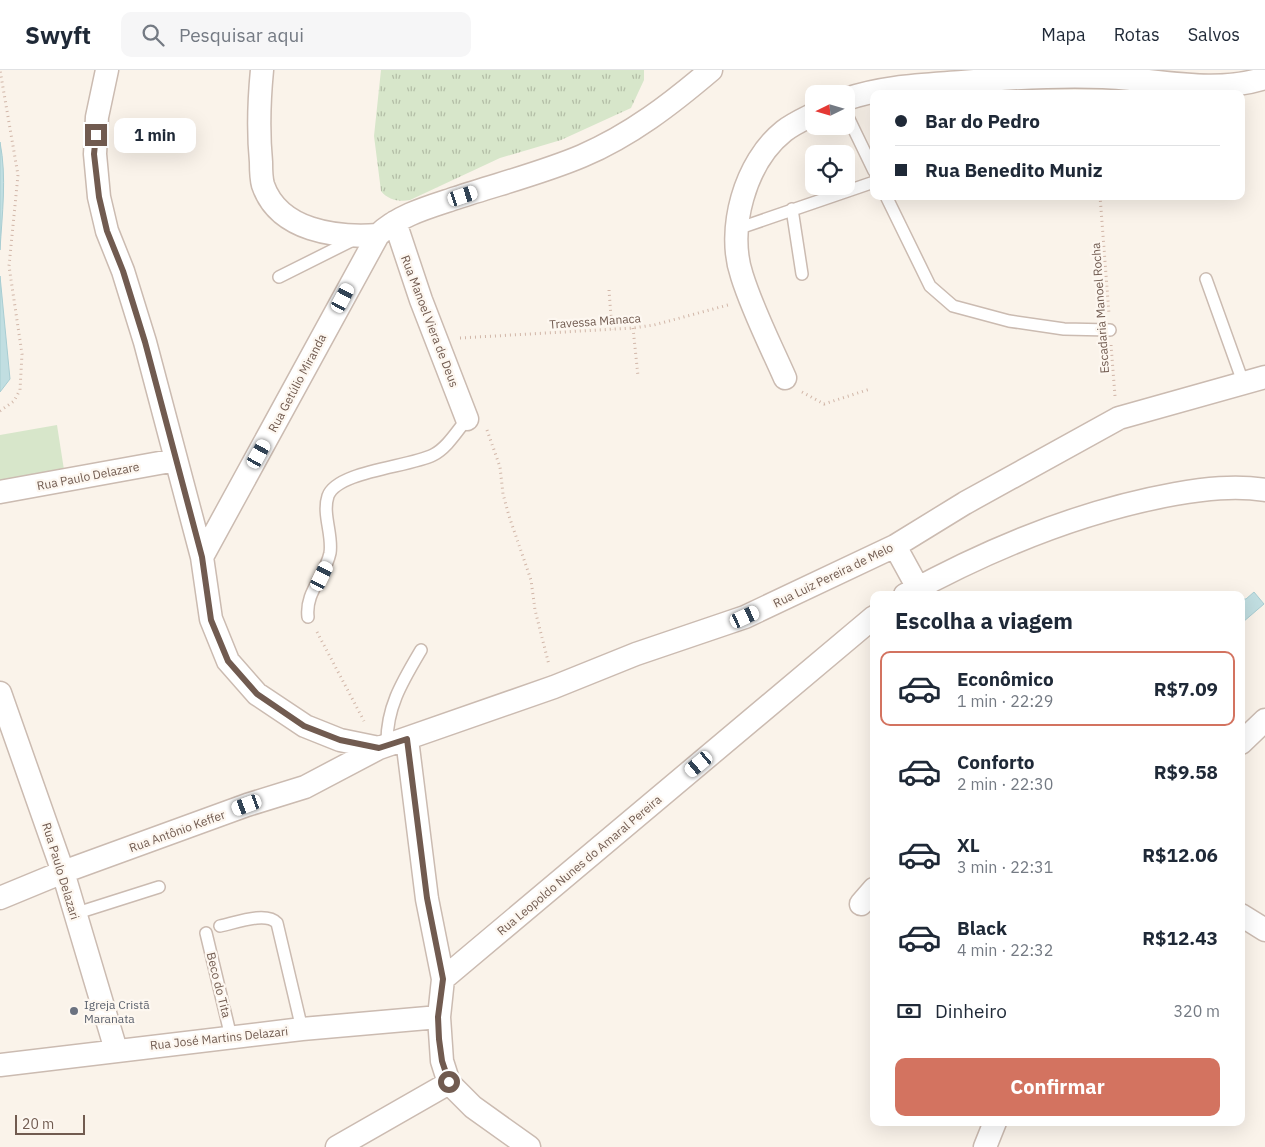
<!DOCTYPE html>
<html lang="pt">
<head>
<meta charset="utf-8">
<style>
  :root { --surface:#fff; --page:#f6f6f7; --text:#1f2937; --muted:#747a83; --line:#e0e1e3; --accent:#d37360 }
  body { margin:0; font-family:"IBM Plex Sans",sans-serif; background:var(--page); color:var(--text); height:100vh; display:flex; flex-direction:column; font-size:19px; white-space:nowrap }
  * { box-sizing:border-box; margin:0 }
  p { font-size:16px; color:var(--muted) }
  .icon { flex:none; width:28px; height:28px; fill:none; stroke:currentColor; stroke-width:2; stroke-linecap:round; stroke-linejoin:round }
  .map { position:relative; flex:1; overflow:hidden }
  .sheet { position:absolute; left:870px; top:521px; width:375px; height:535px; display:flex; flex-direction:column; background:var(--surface); border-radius:10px; box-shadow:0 5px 20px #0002 }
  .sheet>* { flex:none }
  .banner { position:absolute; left:870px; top:20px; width:375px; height:110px; border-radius:10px; box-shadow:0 5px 20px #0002; display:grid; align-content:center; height:110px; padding:0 25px; background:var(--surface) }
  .needle { width:32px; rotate:265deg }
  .controls { position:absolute; left:805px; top:15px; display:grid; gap:10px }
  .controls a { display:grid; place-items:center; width:50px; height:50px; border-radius:10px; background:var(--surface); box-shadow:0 5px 20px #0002; font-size:25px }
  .scale { position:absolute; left:15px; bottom:12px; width:70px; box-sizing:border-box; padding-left:5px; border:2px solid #715b50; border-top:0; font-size:14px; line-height:18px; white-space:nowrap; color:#715b50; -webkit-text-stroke:4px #fdf7f0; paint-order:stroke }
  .end { position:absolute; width:22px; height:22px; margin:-11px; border:6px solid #715b50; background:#fff; box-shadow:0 0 0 2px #fff }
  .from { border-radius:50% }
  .bubble { position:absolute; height:35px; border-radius:10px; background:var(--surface); box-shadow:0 5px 20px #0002; font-size:16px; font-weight:700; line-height:35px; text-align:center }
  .car { position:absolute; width:15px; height:30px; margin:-15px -8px; border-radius:6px; box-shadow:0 0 4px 1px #0007; background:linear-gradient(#fff 24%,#345 0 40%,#fff 0 76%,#345 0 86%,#fff 0) }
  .banner b { display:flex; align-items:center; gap:18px; height:48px; font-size:19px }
  .banner b+b { border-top:1px solid var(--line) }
  .banner i { width:12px; height:12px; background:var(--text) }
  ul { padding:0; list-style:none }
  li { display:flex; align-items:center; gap:15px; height:75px; margin:0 10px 8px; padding:0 15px; border:2px solid transparent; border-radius:10px }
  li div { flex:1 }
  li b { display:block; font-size:19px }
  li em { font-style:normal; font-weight:700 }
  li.selected { border-color:var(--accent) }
  li>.icon { width:45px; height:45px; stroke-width:1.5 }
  h2 { padding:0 25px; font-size:22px; line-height:60px }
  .pay { display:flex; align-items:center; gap:12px; height:55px; padding:0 25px; font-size:19px }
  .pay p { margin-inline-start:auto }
  .action { display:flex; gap:10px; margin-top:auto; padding:10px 25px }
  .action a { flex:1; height:58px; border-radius:10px; background:var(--accent); color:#fff; font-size:20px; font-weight:700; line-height:58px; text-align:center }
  header { display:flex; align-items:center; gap:30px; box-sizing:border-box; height:70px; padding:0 25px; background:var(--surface); border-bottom:1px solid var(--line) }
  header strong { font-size:24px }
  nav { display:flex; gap:28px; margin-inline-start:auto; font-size:18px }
  .search { width:350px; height:45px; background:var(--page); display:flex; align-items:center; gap:12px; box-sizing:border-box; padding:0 18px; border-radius:10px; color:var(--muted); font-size:19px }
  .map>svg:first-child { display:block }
  .grass { fill:url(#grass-tufts) }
  .pitch { fill:#d7e6ca }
  .water { fill:#c1dee1; stroke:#a8cdd2 }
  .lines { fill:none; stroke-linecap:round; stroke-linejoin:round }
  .service-casing { stroke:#cbbbb1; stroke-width:14 }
  .minor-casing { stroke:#cbbbb1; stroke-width:25 }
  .path { stroke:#d1b6a8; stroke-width:3; stroke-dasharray:1 4; stroke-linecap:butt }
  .service { stroke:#fff; stroke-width:11 }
  .minor { stroke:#fff; stroke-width:22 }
  .route { stroke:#715b50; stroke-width:6 }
  .worship-dot { fill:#6b7280; stroke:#fdf7f0; stroke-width:2 }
  .labels { text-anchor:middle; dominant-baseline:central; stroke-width:4.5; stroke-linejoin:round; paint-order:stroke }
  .street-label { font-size:12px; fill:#715b50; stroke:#fdf7f0 }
  .worship-label { font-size:12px; fill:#5b616d; stroke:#fdf7f0; text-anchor:start }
</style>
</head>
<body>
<header>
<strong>Swyft</strong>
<div class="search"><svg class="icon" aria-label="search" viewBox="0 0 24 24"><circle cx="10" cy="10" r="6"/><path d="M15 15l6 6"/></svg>Pesquisar aqui</div>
<nav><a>Mapa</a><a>Rotas</a><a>Salvos</a></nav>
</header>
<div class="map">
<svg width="1265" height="1077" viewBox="0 0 1265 1077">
  <defs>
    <pattern id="grass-tufts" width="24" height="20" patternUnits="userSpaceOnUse" patternTransform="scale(1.25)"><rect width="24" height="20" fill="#d7e6ca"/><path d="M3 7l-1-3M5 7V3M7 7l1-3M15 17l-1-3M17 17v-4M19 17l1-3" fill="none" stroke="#b3bda6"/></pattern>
  </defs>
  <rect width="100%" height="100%" fill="#faf3ea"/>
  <path class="grass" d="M 381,0 L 644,0 L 644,10 L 631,38 L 561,70 L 500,88 L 410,130 C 399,132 388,130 381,121 L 374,66 Z"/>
  <path class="pitch" d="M 57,355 L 64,400 L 0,411 L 0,365 Z"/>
  <path class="water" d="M 0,72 C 7,108 2,144 0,180 Z
    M 0,206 L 10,309 L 0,322 Z
    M 1254,522 L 1264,534 L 1243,552 L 1241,529 L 1246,529 Z"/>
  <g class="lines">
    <g class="service-casing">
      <path id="service" d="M 846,43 L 874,101
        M 886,126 L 930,216 L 953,236 L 1009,251 L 1064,259 L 1110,260
        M 792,139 L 802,204
        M 737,159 L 874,112
        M 279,207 L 353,170
        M 1206,209 L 1243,312
        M 308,547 C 305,522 325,507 330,483 C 333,465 322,444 328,426 C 337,401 409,397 433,385 C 447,378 457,361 467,349
        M 387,675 C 386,638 402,612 421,580
        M 74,844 L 159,817
        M 220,856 C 235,853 266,841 277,853 L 302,959
        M 206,863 L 231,967"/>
    </g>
    <g class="minor-casing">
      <path id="minor" d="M 107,0 L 97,47 L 95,84 L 99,127 L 107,161 L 123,201 L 145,272 L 202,487 L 211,549 L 228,591 L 257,624 L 305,656 L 340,670 L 379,678
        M 262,0 C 259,31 258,61 261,92 C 261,99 261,108 263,115 C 279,161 336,168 378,165
        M 846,29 C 884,16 923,15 962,12 C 1009,8 1056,5 1103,7 C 1155,9 1214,25 1265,8
        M 395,152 L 421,230 L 467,349
        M 785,308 C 770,274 753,241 742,206 C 726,160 745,92 784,61 C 793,54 804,49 814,44
        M 0,422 L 176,390
        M 895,476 L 918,518
        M 202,487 L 378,165 C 399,145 429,137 456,128 C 498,114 542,103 582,86 C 631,65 671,34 711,0
        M 905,525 C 989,479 1080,441 1175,424 C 1204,419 1235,415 1265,420
        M 0,623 L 63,802 L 116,980
        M 407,669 L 427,829 L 443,909 L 439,947 L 442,991 L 449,1013 L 473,1037 L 529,1077
        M 1241,673 L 1265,650
        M 0,828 L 63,802 L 247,735 L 305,717 L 379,678 L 554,617 L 636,584 L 745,547 L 895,476 L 965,433 L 1119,348 L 1265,307
        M 861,834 L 874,819
        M 1241,845 L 1265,860
        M 443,909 L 874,547
        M 0,995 L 302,959 L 439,947
        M 337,1077 L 449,1013
        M 985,1077 L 995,1052"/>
    </g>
    <path class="path" d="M 950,126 L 950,128
      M 1100,126 L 1109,244
      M 609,220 L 612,260
      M 633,258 L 638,306
      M 460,268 L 633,258 L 654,255 L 728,235
      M 1111,275 L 1115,326
      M 802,322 L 824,334 L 870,319
      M 0,341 L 14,331 L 20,320 L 22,284 L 9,196 L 18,105 L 0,0
      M 487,360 L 500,397 L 503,424 L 509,446 L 531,510 L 535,540 L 549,595
      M 317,562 L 364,651"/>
    <use href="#service" class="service"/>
    <use href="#minor" class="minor"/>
  </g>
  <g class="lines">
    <path class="route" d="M 96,65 L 94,84 L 99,127 L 107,161 L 123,201 L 145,272 L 202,487 L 211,550 L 228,591 L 257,624 L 304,656 L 340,670 L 379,678 L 407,669 L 427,828 L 443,909 L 438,947 L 439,969 L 442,991 L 449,1012"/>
  </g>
  <circle class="worship-dot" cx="74" cy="941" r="5"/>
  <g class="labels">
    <g class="street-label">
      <text transform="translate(1100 238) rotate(-94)">Escadaria Manoel Rocha</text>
      <text transform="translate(430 251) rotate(69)">Rua Manoel Viera de Deus</text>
      <text transform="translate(595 251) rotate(-4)">Travessa Manaca</text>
      <text transform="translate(297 313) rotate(-62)">Rua Getúlio Miranda</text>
      <text transform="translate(88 406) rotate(-11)">Rua Paulo Delazare</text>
      <text transform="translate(833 505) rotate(-26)">Rua Luiz Pereira de Melo</text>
      <text transform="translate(177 761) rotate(-20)">Rua Antônio Keffer</text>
      <text transform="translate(579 795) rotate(-40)">Rua Leopoldo Nunes do Amaral Pereira</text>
      <text transform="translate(61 801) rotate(73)">Rua Paulo Delazari</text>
      <text transform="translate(219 915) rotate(76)">Beco do Tita</text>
      <text transform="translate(219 968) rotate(-6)">Rua José Martins Delazari</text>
    </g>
    <g class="worship-label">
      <text x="84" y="934">Igreja Cristã<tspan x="84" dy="14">Maranata</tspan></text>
    </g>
  </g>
</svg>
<div class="controls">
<a><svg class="needle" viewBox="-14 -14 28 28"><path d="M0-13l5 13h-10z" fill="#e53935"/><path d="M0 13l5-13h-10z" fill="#747a83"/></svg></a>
<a><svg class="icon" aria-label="locate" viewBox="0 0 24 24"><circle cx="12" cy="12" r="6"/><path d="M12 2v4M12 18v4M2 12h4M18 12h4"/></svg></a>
</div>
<div class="scale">20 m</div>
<i class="end from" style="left:449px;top:1012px"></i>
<i class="end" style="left:96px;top:65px"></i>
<div class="bubble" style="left:114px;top:48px;width:82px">1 min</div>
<i class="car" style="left:463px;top:126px;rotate:72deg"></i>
<i class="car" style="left:343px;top:228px;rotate:28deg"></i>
<i class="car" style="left:259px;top:384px;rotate:29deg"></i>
<i class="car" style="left:322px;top:506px;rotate:26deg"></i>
<i class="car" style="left:745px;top:547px;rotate:65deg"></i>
<i class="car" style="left:699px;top:694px;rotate:230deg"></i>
<i class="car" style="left:247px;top:735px;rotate:250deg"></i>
<div class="banner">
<b><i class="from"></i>Bar do Pedro</b>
<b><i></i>Rua Benedito Muniz</b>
</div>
<section class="sheet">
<h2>Escolha a viagem</h2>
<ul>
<li class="selected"><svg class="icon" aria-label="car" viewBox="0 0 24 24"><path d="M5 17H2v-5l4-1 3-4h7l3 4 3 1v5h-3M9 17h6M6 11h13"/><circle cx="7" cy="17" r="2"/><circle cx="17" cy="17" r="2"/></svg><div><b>Econômico</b><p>1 min · 22:29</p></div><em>R$7.09</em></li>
<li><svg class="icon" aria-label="car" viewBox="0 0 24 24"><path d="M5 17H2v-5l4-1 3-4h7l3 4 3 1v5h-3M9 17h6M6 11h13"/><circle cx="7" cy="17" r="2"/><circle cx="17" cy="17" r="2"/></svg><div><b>Conforto</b><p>2 min · 22:30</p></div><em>R$9.58</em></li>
<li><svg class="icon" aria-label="car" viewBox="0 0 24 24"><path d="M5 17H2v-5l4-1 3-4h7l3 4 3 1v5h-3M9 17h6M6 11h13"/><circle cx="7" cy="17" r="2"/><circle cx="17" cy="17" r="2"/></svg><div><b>XL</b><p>3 min · 22:31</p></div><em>R$12.06</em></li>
<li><svg class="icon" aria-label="car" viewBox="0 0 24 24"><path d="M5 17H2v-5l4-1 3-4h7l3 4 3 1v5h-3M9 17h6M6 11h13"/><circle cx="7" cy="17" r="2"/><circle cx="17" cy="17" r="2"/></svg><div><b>Black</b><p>4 min · 22:32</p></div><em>R$12.43</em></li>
</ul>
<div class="pay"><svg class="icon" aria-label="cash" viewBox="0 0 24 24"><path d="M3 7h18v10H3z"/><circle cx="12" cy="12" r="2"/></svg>Dinheiro<p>320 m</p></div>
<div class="action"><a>Confirmar</a></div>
</section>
</div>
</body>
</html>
